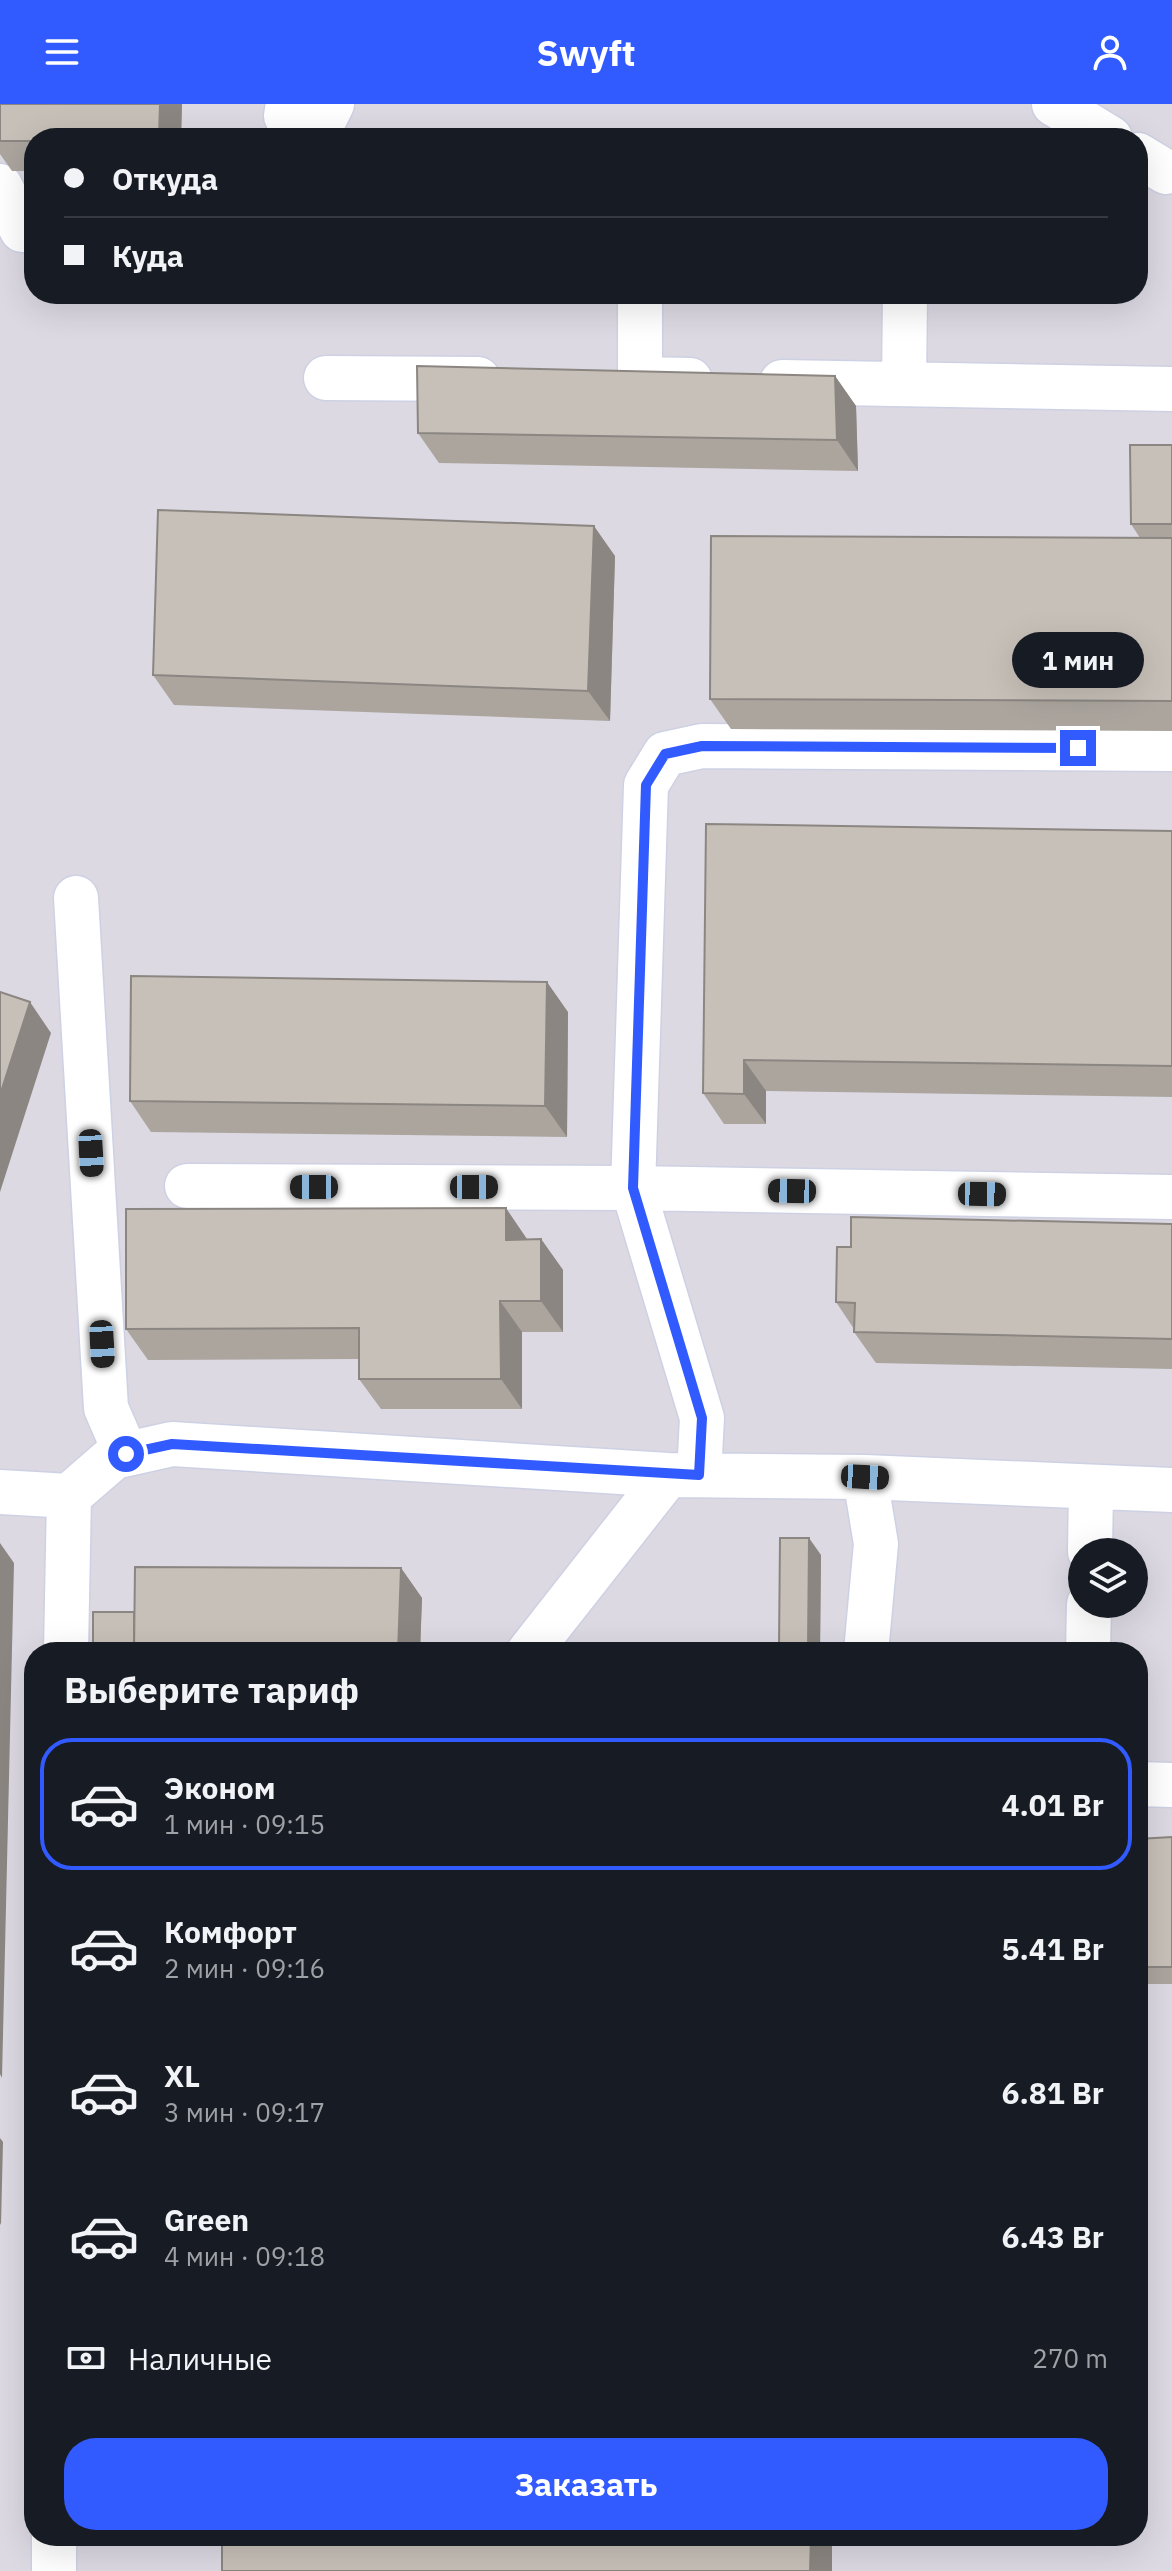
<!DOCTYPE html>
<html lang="ru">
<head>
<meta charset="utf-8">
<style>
  :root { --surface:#171b24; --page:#242831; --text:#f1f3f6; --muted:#9ea1a6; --line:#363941; --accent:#325bff }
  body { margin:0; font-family:"IBM Plex Sans",sans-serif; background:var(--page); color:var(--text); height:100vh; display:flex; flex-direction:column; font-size:30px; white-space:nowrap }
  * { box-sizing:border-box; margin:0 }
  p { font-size:26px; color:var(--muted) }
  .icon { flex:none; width:44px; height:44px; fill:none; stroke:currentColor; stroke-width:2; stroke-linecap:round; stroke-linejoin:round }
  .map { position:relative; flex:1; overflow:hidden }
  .side { position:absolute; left:24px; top:1538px; width:1124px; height:904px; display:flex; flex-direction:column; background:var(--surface); border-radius:32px; box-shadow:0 8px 32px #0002 }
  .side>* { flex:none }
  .top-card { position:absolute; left:24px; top:24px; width:1124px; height:176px; border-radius:32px; box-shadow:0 8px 32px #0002; display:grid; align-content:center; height:176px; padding:0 40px; background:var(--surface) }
  .controls { position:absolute; left:1068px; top:1434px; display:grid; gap:16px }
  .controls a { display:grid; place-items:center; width:80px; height:80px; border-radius:50%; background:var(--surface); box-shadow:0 8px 32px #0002; font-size:40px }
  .end { position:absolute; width:36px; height:36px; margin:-18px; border:10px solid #325bff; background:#fff; box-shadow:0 0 0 4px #fff }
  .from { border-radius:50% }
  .bubble { position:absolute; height:56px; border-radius:28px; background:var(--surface); box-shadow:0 8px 32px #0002; font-size:26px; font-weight:800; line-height:56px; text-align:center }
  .car { position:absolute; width:24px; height:48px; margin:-24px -12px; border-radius:10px; box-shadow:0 0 6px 2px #0007; background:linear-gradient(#222 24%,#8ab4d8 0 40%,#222 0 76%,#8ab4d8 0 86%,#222 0) }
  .top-card b { display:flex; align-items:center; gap:28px; height:76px; font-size:30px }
  .top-card b+b { border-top:2px solid var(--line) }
  .top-card i { width:20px; height:20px; background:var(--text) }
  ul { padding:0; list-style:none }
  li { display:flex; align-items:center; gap:24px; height:132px; margin:0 16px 12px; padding:0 24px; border:4px solid transparent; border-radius:32px }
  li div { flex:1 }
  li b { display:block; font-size:30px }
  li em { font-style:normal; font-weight:800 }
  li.current { border-color:var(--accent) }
  li>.icon { width:72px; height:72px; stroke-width:1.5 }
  h2 { padding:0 40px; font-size:36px; line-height:96px }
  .pay { display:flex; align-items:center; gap:20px; height:88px; padding:0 40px; font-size:30px }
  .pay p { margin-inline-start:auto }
  .action { display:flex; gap:16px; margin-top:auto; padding:16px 40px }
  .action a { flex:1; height:92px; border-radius:32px; background:var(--accent); color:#fff; font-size:32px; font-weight:800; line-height:92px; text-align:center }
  header { display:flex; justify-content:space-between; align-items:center; height:104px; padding:0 40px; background:var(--accent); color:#fff; font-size:36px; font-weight:800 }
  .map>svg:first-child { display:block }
  .industrial { fill:#dcd9e3; fill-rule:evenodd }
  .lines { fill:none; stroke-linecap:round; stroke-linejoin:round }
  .minor-casing { stroke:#cdd1e3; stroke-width:47 }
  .minor { stroke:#fff; stroke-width:44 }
  .wall { fill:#aba59e }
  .shaded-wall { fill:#8b8681 }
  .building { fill:#c7c0b8; stroke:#8b8681; stroke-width:2 }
  .route { stroke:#325bff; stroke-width:10 }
</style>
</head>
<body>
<header><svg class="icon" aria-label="menu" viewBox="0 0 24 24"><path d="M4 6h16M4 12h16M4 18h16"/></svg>Swyft<svg class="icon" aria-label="person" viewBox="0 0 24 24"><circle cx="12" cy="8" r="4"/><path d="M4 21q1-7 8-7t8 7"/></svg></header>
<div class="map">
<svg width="1172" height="2467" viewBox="0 0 1172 2467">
  <rect width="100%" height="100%" fill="#ece3d8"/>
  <path class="industrial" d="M 0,0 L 1172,0 L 1172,2467 L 0,2467 ZM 34,34 L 1138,34 L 1138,190 L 34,190 ZM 1082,1448 L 1134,1448 L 1134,1500 L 1082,1500 ZM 34,1548 L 1138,1548 L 1138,2432 L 34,2432 Z"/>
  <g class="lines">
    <g class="minor-casing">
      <path id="minor" d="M 288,0 L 286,12 L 320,24 L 332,0
        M 1054,0 L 1110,34
        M 1138,51 L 1166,68
        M 0,82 L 22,126 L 34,125
        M 640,190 L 640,275 L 690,276
        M 326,274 L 478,275
        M 782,278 L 1172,285
        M 904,280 L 905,190
        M 76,794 L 106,1304 L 126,1350
        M 187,1082 L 633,1084 L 1172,1093
        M 699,1371 L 702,1314 L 633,1084 L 646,681 L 665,650 L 702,642 L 1172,645
        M 865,1373 L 876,1440 L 866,1548
        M 0,1388 L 69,1392 L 114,1353 L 172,1340 L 668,1371 L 865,1373 L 1172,1386
        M 1090,1448 L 1091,1384
        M 66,1548 L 69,1392
        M 529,1548 L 668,1371
        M 1088,1548 L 1089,1500
        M 1138,1680 L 1172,1681
        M 54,2467 L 54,2432"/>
    </g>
    <use href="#minor" class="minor"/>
  </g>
  <path class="wall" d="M 0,0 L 182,0 L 181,34 L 34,34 L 34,67 L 12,67 L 0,50 Z
    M 835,272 L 856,302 L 858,367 L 439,359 L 418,329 Z
    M 1172,341 L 1172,627 L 731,625 L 710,595 L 1140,434 L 1131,420 Z
    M 615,452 L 610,617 L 174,601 L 153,571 Z
    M 706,720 L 1172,727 L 1172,993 L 766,987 L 766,1020 L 724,1020 L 703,989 Z
    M 568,908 L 567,1033 L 151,1028 L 130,997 Z
    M 1172,1120 L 1172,1265 L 876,1259 L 854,1228 L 854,1225 L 836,1198 L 851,1143 Z
    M 527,1135 L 541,1135 L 563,1166 L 563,1228 L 522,1228 L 522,1305 L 381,1305 L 359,1275 L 359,1255 L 148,1256 L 126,1225 Z
    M 821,1451 L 820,1548 L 781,1548 L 779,1545 Z
    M 401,1464 L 422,1494 L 420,1548 L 97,1548 L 93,1543 L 134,1508 Z
    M 1172,1733 L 1172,1880 L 1138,1880 L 1138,1735 Z"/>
  <path class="shaded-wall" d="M 160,0 L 182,0 L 181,34 L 159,34 Z
    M 835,272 L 856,302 L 858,367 L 837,336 Z
    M 594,422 L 615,452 L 610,617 L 588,587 Z
    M 547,878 L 568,908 L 567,1033 L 545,1002 Z
    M 30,898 L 51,929 L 0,1088 L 0,991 Z
    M 744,956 L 766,987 L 766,1020 L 744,990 Z
    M 506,1104 L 527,1135 L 506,1136 Z
    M 541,1135 L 563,1166 L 563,1228 L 541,1197 Z
    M 500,1197 L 522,1228 L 522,1305 L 501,1275 Z
    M 809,1434 L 821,1451 L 820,1548 L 809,1548 L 808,1546 Z
    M 0,1439 L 14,1459 L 2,1974 L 0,1970 Z
    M 401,1464 L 422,1494 L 420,1548 L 398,1548 Z
    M 0,2034 L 3,2038 L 1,2121 L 0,2119 Z
    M 811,2432 L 832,2432 L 832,2467 L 810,2467 Z"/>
  <path class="building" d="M 0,0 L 160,0 L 159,34 L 34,34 L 34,37 L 0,37 Z
    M 956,28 L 1067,30 L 1067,34 L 956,34 Z
    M 417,262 L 835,272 L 837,336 L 418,329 Z
    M 1130,341 L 1172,341 L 1172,420 L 1131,420 Z
    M 158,406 L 594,422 L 588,587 L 153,571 Z
    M 711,432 L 1172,434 L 1172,597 L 710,595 Z
    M 706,720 L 1172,727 L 1172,962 L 744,956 L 744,990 L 703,989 Z
    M 131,872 L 547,878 L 545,1002 L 130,997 Z
    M 0,888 L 30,898 L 0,991 Z
    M 506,1104 L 506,1136 L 541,1135 L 541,1197 L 500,1197 L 501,1275 L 359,1275 L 359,1224 L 126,1225 L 126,1105 Z
    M 851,1113 L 1172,1120 L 1172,1235 L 854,1228 L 855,1199 L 836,1198 L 837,1143 L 851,1143 Z
    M 780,1434 L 809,1434 L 808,1546 L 779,1545 Z
    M 135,1463 L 401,1464 L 398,1548 L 134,1548 Z
    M 93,1508 L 134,1508 L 134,1543 L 93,1543 Z
    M 1172,1733 L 1172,1863 L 1138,1863 L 1138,1735 Z
    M 222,2432 L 811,2432 L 810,2467 L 222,2467 Z"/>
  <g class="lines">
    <path class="route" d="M 126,1350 L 172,1340 L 699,1371 L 702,1314 L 633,1084 L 646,681 L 665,650 L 702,642 L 1078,644"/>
  </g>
</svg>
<div class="controls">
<a><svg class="icon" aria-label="layers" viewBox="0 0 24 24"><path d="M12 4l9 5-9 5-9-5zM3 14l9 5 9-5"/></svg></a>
</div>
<i class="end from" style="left:126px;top:1350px"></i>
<i class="end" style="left:1078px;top:644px"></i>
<div class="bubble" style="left:1012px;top:528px;width:132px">1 мин</div>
<i class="car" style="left:91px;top:1049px;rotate:177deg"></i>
<i class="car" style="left:314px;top:1083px;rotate:270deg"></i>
<i class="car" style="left:474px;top:1083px;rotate:90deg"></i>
<i class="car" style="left:792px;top:1087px;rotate:271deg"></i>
<i class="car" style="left:982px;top:1090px;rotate:91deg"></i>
<i class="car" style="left:102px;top:1240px;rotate:177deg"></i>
<i class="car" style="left:865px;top:1373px;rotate:93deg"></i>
<div class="top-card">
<b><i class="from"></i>Откуда</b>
<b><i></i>Куда</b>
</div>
<section class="side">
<h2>Выберите тариф</h2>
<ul>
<li class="current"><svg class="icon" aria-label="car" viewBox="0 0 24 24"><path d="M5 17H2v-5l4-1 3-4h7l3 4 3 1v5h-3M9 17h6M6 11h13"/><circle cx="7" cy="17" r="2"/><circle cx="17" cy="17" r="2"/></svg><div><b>Эконом</b><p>1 мин · 09:15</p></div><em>4.01 Br</em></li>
<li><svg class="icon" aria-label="car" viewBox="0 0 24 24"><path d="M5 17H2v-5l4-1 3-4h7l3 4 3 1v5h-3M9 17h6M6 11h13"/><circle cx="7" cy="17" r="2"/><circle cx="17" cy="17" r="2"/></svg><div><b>Комфорт</b><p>2 мин · 09:16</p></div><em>5.41 Br</em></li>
<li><svg class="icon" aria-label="car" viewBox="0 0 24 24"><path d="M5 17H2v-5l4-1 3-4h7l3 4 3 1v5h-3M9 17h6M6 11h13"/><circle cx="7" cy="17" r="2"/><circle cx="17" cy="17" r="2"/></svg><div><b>XL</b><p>3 мин · 09:17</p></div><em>6.81 Br</em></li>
<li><svg class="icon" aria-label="car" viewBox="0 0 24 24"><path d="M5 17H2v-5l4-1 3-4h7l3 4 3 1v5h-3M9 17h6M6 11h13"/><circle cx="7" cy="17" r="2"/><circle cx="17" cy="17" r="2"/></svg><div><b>Green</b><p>4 мин · 09:18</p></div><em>6.43 Br</em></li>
</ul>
<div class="pay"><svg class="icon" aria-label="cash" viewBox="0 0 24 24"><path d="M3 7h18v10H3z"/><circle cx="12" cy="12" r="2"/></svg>Наличные<p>270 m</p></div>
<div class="action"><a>Заказать</a></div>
</section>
</div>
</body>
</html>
